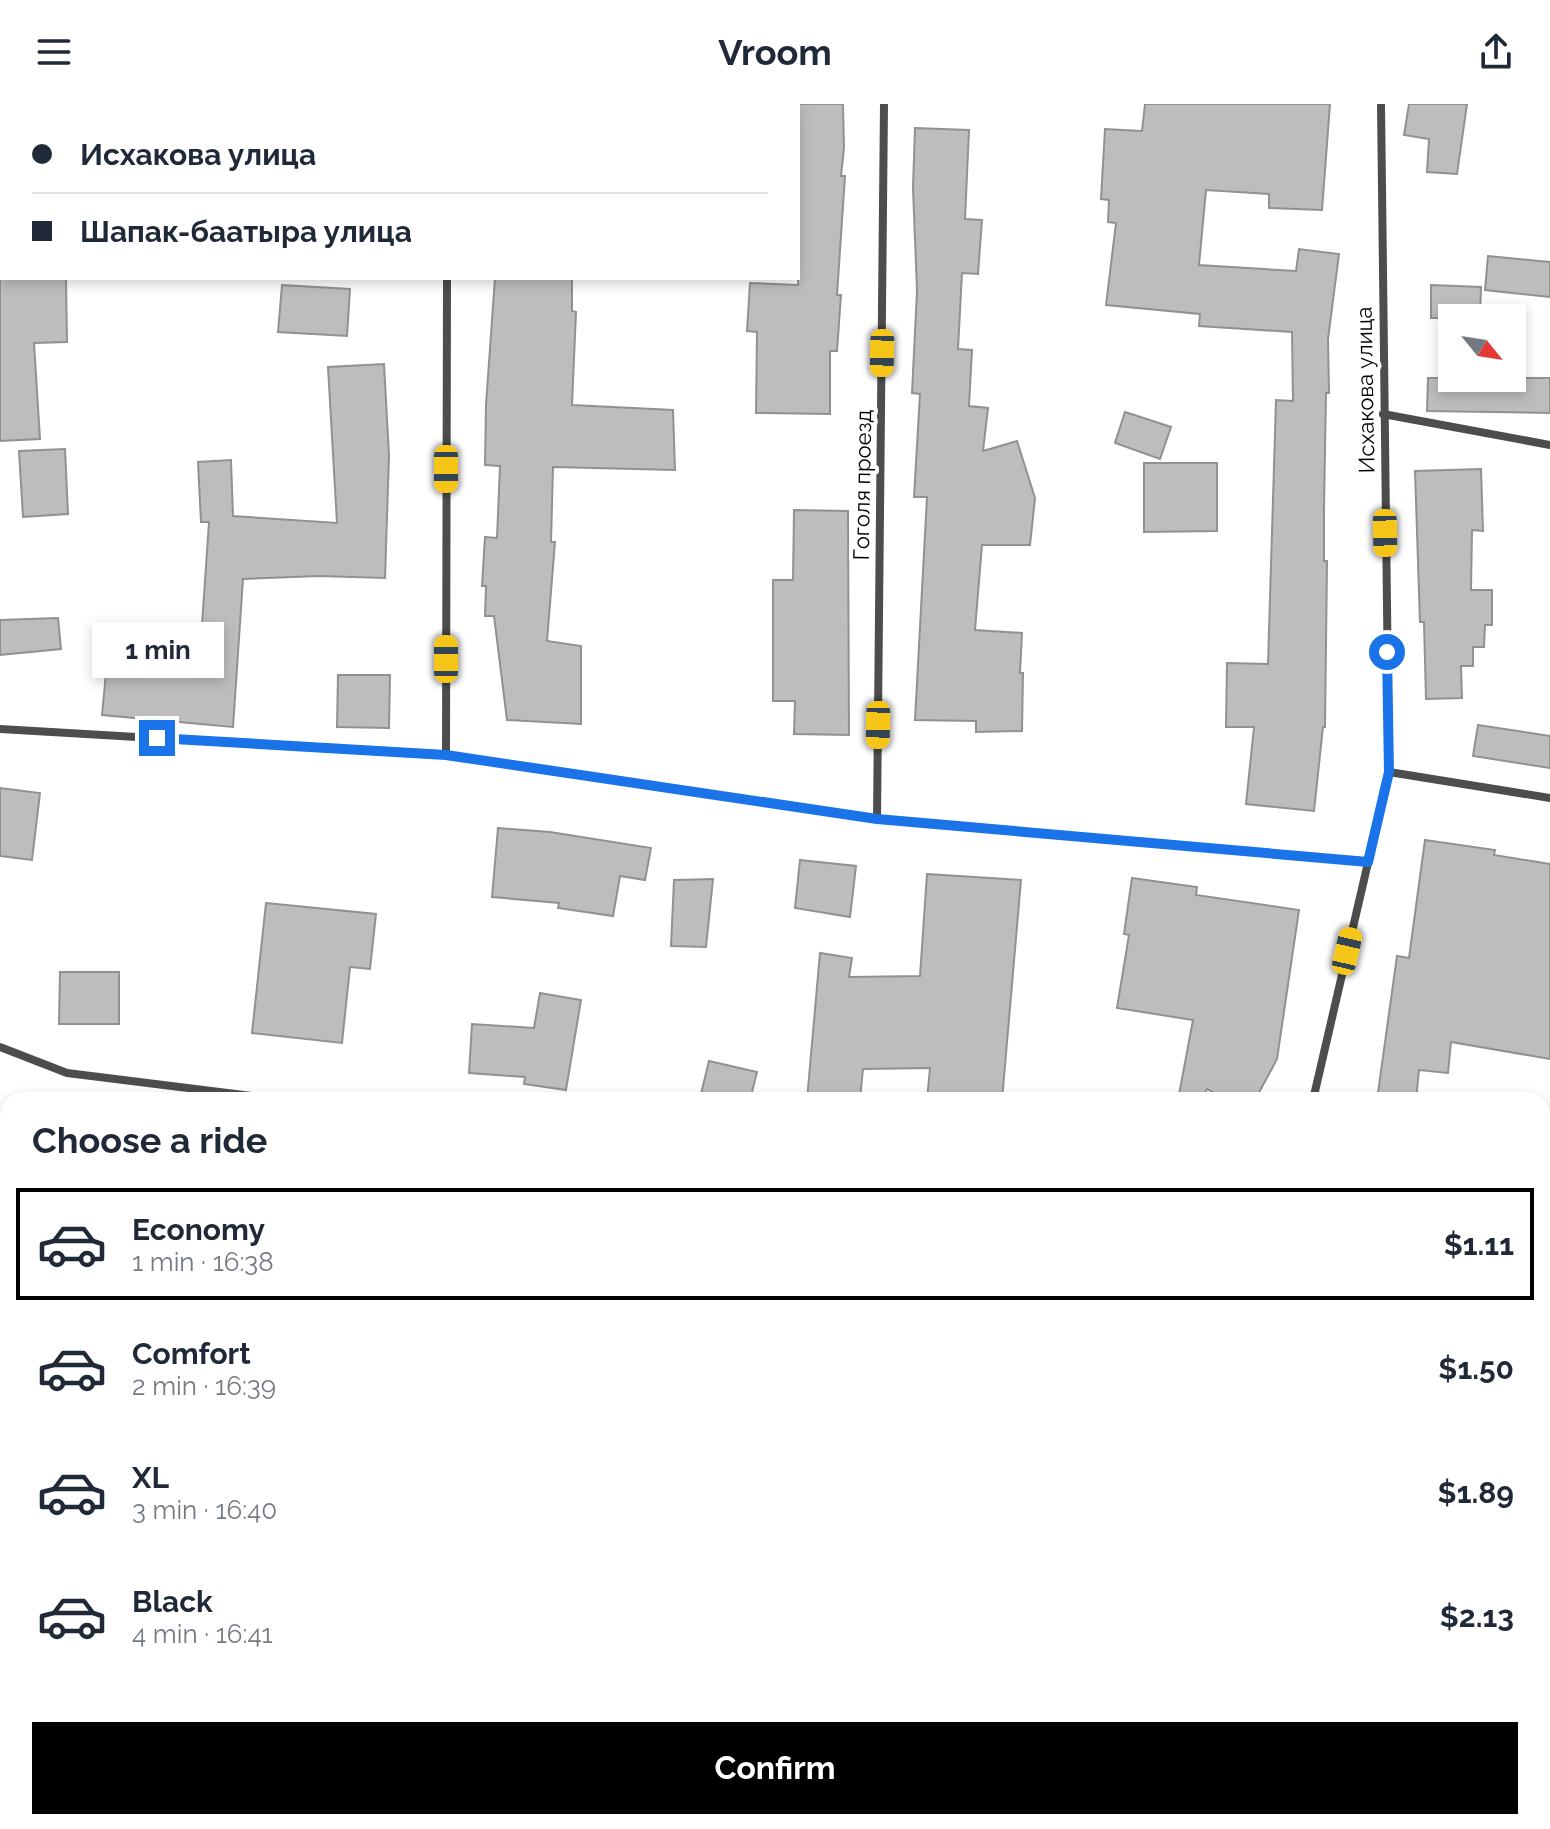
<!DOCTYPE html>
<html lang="en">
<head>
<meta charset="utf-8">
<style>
  :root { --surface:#fff; --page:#f2f2f3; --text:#1f2937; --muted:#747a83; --line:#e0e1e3; --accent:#000 }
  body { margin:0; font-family:Raleway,sans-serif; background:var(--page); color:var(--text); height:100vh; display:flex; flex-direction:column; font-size:30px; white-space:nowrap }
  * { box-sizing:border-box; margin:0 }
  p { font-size:26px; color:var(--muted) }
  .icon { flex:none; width:44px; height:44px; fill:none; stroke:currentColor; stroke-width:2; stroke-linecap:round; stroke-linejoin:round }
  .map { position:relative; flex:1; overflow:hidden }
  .details { position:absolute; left:0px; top:988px; width:1550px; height:738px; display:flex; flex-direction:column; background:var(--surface); border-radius:24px 24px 0 0; box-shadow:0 4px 12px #0003 }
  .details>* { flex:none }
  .banner { position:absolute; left:0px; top:0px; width:800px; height:176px; box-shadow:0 4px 12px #0003; display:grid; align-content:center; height:176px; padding:0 32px; background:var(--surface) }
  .needle { width:52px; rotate:120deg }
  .fabs { position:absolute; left:1438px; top:200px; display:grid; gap:16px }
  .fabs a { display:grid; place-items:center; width:88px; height:88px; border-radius:0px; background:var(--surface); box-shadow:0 4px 12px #0003; font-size:40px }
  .end { position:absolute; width:36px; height:36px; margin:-18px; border:10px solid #1a73e8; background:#fff; box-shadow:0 0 0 4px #fff }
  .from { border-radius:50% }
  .bubble { position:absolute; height:56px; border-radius:0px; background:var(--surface); box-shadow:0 4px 12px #0003; font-size:26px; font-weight:700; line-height:56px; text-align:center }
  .car { position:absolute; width:24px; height:48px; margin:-24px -12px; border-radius:10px; box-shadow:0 0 6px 2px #0007; background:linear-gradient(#f5c518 24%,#345 0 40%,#f5c518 0 76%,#345 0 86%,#f5c518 0) }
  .banner b { display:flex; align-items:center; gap:28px; height:76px; font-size:30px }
  .banner b+b { border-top:2px solid var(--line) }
  .banner i { width:20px; height:20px; background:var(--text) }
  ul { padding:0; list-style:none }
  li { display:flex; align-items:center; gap:24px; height:112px; margin:0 16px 12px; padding:0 16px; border:4px solid transparent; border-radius:0px }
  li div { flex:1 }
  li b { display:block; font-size:30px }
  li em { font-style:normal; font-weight:700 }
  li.active { border-color:var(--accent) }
  li>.icon { width:72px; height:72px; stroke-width:1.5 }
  h2 { padding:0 32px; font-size:36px; line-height:96px }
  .primary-button { display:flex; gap:16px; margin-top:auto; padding:16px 32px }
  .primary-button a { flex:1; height:92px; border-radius:0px; background:var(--accent); color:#fff; font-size:32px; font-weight:700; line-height:92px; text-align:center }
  header { display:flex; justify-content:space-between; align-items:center; height:104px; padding:0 32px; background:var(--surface); font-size:36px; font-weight:700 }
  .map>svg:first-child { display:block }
  .green { fill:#d4d4d4 }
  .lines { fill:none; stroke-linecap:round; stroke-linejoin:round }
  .river { stroke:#9b9b9b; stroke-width:70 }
  .building { fill:#bdbdbd; stroke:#919191; stroke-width:2 }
  .street { stroke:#4d4d4d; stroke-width:8 }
  .route { stroke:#1a73e8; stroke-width:10 }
  .labels { text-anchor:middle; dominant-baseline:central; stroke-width:8; stroke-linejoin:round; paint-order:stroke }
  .street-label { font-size:22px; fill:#000; stroke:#fff }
</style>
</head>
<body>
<header><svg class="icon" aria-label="menu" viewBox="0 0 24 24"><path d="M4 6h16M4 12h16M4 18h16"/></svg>Vroom<svg class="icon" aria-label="share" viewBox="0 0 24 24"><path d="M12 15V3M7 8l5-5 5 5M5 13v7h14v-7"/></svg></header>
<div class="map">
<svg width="1550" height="1725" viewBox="0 0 1550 1725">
  <rect width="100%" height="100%" fill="#fff"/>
  <path class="green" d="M 0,1377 L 8,1379 L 8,1473 L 0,1470 Z"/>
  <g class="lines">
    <path class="river" d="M 0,1512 L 8,1516
      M 1542,1520 L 1550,1516
      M 0,1641 L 8,1641"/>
  </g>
  <path class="building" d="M 798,0 L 843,0 L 844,44 L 841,72 L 845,72 L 837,191 L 841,191 L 837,247 L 830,247 L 830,310 L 756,309 L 757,228 L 747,227 L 750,179 L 798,181 Z
    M 1145,0 L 1330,0 L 1322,106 L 1269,104 L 1269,90 L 1206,86 L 1199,161 L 1296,167 L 1299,145 L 1339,150 L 1328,235 L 1329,289 L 1326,289 L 1324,404 L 1324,457 L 1327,457 L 1325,623 L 1323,623 L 1314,707 L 1246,700 L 1254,623 L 1226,623 L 1227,559 L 1268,560 L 1276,296 L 1293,297 L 1292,228 L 1199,222 L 1200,210 L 1106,201 L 1116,119 L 1108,118 L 1109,96 L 1101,95 L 1105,25 L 1142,27 Z
    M 1409,0 L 1467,0 L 1457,70 L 1427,68 L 1429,35 L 1404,31 Z
    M 915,24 L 969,26 L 965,115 L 982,116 L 978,170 L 962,169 L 958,245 L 972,246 L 969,302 L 988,304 L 983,347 L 1017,337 L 1035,394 L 1030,441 L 982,441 L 975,526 L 1022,529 L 1020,569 L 1023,569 L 1022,627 L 976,628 L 976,617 L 915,616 L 927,393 L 914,393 L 920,290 L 912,289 L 917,187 L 913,84 Z
    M 1488,152 L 1550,158 L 1550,193 L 1485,186 Z
    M 0,174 L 66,174 L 67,238 L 34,239 L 40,335 L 0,337 Z
    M 495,174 L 572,174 L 572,207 L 576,208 L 572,301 L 673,306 L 675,366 L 553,363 L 551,438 L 555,438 L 547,537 L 581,542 L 581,620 L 507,616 L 494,512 L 485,512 L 486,482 L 482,482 L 485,433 L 497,434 L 500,362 L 485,361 L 486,301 Z
    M 282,181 L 350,185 L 347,232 L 278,228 Z
    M 1431,181 L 1481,183 L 1480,214 L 1431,214 Z
    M 384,260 L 389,352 L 385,474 L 319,472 L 243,475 L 233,623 L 102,611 L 107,558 L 199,565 L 209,418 L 201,418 L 198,358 L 231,356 L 233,412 L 337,419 L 328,263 Z
    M 1428,274 L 1550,274 L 1550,309 L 1427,307 Z
    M 1125,308 L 1171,323 L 1160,355 L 1115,339 Z
    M 65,345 L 68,410 L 23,413 L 19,347 Z
    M 1144,359 L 1217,359 L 1217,427 L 1144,428 Z
    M 1481,365 L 1483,427 L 1472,426 L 1471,486 L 1492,486 L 1492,521 L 1485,521 L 1484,543 L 1473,543 L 1473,562 L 1461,562 L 1462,594 L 1426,595 L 1424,518 L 1420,518 L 1415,367 Z
    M 794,406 L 848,407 L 849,631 L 794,630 L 795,597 L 773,597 L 773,476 L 793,476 Z
    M 58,514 L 61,545 L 0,551 L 0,516 Z
    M 338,571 L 390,571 L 389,624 L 337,623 Z
    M 1478,621 L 1550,632 L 1550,664 L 1473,652 Z
    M 0,684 L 40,689 L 32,756 L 0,752 Z
    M 498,724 L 550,728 L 651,744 L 645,776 L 620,772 L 613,812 L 558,804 L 559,799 L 492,793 Z
    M 1425,736 L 1495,746 L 1494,751 L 1550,760 L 1550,955 L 1451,938 L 1448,969 L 1419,966 L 1416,996 L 1377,996 L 1397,852 L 1409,854 Z
    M 800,756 L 856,762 L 850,813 L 795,804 Z
    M 927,770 L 1021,776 L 1002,996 L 927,996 L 930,964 L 863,965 L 860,996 L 807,996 L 820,849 L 852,854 L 849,873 L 920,872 Z
    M 1132,774 L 1197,783 L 1196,791 L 1299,806 L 1277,955 L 1255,996 L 1228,996 L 1207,985 L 1201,996 L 1178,996 L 1193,916 L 1117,904 L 1129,831 L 1124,830 Z
    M 713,775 L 706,843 L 671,842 L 674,776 Z
    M 266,799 L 376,810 L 370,865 L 350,863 L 342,939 L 252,929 Z
    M 60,868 L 119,868 L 119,920 L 59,920 Z
    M 540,889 L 581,896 L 566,986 L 524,980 L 525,973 L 469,969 L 472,920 L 534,924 Z
    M 709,957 L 757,968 L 750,996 L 726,996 L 701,990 Z"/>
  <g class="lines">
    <path class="street" d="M 1381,0 L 1389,668
      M 448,2 L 448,0
      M 1383,310 L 1550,341
      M 0,625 L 446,651 L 877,715 L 1368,758
      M 446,651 L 447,174
      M 877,715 L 884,0
      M 0,943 L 67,969 L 284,996
      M 1313,996 L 1389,668 L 1550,694"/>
  </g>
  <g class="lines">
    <path class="route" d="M 157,634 L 446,651 L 877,715 L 1368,758 L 1389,668 L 1387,548"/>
  </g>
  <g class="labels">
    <g class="street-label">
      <text transform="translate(1365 286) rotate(-91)">Исхакова улица</text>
      <text transform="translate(862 381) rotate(-89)">Гоголя проезд</text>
    </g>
  </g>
</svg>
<div class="fabs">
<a><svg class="needle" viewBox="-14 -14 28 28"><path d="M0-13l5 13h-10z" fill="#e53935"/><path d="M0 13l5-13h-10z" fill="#747a83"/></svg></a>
</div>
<i class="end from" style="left:1387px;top:548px"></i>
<i class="end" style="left:157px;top:634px"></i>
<div class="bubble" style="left:92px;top:518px;width:132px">1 min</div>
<i class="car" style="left:882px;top:249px;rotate:181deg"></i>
<i class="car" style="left:446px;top:365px;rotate:180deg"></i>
<i class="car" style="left:1385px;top:429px;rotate:179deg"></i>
<i class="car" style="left:446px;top:555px;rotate:0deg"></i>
<i class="car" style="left:878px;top:621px;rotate:181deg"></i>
<i class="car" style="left:1347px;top:847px;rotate:13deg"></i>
<div class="banner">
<b><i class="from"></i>Исхакова улица</b>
<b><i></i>Шапак-баатыра улица</b>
</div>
<section class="details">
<h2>Choose a ride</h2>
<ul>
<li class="active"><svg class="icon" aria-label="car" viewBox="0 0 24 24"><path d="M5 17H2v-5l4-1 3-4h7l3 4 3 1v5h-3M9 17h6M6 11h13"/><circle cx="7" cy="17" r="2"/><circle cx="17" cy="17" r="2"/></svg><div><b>Economy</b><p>1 min · 16:38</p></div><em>$1.11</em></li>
<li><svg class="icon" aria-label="car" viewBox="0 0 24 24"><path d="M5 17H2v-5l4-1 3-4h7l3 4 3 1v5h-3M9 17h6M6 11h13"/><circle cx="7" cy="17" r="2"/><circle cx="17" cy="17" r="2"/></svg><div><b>Comfort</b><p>2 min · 16:39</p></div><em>$1.50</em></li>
<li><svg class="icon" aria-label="car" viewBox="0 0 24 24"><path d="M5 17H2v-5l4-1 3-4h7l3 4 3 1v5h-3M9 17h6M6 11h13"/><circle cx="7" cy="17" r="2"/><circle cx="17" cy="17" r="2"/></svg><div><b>XL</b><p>3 min · 16:40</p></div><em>$1.89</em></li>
<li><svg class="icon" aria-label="car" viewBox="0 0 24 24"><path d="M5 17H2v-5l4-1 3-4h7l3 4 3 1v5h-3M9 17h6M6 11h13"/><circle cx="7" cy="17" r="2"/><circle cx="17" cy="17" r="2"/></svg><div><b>Black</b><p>4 min · 16:41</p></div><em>$2.13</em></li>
</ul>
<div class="primary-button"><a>Confirm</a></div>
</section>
</div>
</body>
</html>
